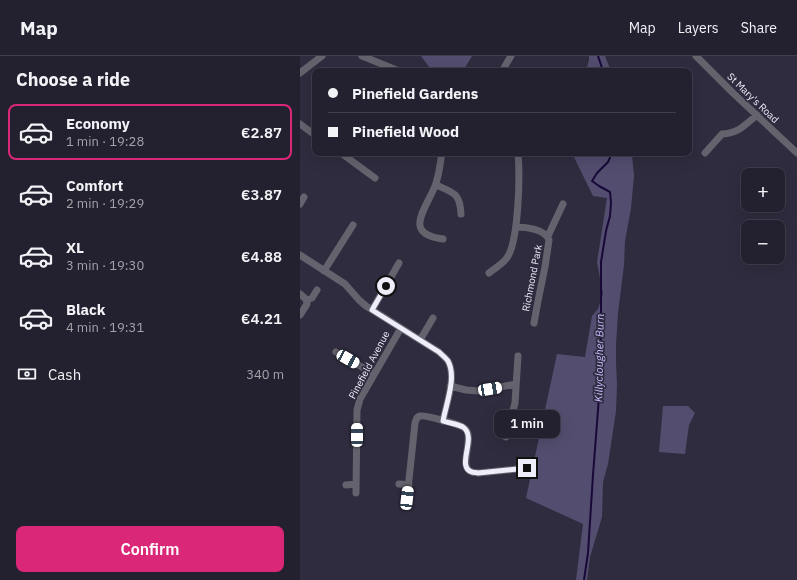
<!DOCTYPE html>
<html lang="en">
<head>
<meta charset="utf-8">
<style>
  :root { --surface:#23212f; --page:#2f2e3b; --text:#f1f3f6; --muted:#a3a3aa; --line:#403e4b; --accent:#db2777 }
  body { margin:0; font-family:"IBM Plex Sans",sans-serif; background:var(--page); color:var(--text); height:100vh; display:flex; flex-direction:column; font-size:15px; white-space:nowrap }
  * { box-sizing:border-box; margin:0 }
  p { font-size:13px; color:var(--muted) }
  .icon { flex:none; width:22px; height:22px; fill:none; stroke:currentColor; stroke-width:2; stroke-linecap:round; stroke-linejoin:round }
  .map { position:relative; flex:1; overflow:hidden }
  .panel { display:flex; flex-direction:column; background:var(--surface); width:300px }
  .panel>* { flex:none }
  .hud { position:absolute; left:12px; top:12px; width:380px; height:88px; border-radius:8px; box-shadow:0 4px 16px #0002,0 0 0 1px var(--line); display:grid; align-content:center; height:88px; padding:0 16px; background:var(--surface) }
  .fabs { position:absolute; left:441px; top:112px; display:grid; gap:8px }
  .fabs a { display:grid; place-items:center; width:44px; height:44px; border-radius:8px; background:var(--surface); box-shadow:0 4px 16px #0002,0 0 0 1px var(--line); font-size:20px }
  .end { position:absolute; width:18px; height:18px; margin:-9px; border:5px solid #eeedfa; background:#111; box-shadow:0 0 0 2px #111 }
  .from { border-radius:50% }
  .bubble { position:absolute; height:28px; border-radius:8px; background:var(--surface); box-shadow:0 4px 16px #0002,0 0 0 1px var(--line); font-size:13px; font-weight:600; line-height:28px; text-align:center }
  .car { position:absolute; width:12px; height:24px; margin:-12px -6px; border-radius:5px; box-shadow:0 0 3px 1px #0007; background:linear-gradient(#fff 24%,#345 0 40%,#fff 0 76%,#345 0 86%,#fff 0) }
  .hud b { display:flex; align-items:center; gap:14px; height:38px; font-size:15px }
  .hud b+b { border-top:1px solid var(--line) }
  .hud i { width:10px; height:10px; background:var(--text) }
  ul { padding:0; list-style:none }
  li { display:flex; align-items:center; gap:12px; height:56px; margin:0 8px 6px; padding:0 8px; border:2px solid transparent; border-radius:8px }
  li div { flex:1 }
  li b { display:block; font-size:15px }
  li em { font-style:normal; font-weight:600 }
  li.active { border-color:var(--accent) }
  li>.icon { width:36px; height:36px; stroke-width:1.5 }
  h2 { padding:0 16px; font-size:18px; line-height:48px }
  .pay { display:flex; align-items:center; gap:10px; height:44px; padding:0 16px; font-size:15px }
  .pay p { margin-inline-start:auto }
  .action { display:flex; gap:8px; margin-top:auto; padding:8px 16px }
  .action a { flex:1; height:46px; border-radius:8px; background:var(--accent); color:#fff; font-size:16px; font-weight:600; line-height:46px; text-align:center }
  header { display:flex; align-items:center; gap:24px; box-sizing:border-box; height:56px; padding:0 20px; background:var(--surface); border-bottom:1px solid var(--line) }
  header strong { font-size:19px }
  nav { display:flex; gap:22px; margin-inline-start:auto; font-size:14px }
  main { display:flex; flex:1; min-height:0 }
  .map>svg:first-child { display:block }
  .green { fill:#534d6f }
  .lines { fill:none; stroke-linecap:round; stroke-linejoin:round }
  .stream { stroke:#180938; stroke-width:2 }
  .street { stroke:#64636d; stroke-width:7 }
  .route { stroke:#eeedfa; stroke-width:5 }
  .labels { text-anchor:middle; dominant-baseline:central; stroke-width:3.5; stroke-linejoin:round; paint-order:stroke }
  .street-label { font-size:10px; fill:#eeedfa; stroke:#2f2c3f }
  .water-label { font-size:11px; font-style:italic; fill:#c7bcff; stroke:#2f2c3f }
</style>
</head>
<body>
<header>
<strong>Map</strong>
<nav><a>Map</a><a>Layers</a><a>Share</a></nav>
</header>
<main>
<section class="panel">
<h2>Choose a ride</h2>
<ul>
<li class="active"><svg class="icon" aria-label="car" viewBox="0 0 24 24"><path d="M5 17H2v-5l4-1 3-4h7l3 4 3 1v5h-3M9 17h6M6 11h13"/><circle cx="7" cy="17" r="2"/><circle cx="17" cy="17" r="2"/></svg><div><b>Economy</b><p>1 min · 19:28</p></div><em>€2.87</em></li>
<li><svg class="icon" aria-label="car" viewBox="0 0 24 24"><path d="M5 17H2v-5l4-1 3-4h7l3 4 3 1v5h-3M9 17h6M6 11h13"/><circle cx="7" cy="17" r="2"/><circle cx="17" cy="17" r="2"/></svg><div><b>Comfort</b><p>2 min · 19:29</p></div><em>€3.87</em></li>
<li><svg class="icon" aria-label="car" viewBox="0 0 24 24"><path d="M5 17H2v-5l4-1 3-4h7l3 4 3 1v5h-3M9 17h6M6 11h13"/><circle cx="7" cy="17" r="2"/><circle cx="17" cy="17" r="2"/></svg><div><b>XL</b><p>3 min · 19:30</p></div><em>€4.88</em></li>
<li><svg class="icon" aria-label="car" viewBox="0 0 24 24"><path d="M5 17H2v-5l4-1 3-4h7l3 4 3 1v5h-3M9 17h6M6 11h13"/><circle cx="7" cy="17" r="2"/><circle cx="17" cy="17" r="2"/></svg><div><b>Black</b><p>4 min · 19:31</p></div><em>€4.21</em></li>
</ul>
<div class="pay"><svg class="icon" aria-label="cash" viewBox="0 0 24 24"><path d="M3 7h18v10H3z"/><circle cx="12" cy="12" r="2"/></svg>Cash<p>340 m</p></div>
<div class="action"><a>Confirm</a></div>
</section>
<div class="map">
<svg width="497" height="524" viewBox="0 0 497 524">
  <rect width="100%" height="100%" fill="#2f2c3f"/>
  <path class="green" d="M 121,0 L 172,0 L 163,15 L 132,15 Z
    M 289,0 L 305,0 L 311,15 L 286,15 L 289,4 Z
    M 272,97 L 331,97 L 332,99 L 334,120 L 331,152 L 325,185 L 324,209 L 318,257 L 316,289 L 316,307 L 317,329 L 316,355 L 308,408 L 303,426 L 302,461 L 290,501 L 287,524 L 276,524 L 283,468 L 226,442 L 257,298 L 285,301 L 292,260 L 298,253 L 303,238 L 297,206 L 307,142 L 293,140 Z
    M 363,350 L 388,350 L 395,357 L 389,369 L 385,398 L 359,396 Z"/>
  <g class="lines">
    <path class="stream" d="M 298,0 L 303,15
      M 284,524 L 288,497 L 293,419 L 298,354 L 300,325 L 301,267 L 301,206 L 306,175 L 310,160 L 311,147 L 310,136 L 299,130 L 292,125 L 297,117 L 308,106 L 312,97"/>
    <path class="street" d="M 62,0 L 99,15
      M 396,0 L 433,37 L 497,97
      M 203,15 L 205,10 L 211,0
      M 0,17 L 22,0
      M 0,68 L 15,79
      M 41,97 L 75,122
      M 142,97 C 140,108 139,120 135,130 C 126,153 102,178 143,183
      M 405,97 L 422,78 C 439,77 445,69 457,59
      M 136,129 C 154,137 160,137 161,158
      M 0,148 L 4,141
      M 216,171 C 226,171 245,173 249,184 L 245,211 L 238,245 L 234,267
      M 248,180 L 263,148
      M 0,199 L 45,228 L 59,244 L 66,250 L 139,296 C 142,299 146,302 148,305 C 157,321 146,348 143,365
      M 24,215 L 53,169
      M 189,217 C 194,213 201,209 206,203 C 219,188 220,119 218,97
      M 0,238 L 6,243 L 7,248 L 0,259
      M 6,244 L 12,242 L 17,234
      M 72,254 L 99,207
      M 120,284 L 133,262
      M 36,296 L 74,318
      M 150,330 L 166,334 L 179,335 L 216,328
      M 206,381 L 215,347 L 218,300
      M 99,428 L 109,429
      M 46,429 L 56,428
      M 56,437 L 57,354 L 60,343 L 101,272
      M 107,442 L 115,367 C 116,364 116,361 120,360 C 125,359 158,368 163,371 C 164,372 167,374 167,375 C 173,386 158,412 172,416 C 174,417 176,416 178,417 L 227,412"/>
  </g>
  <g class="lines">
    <path class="route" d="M 86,230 L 72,254 L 139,296 C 142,299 146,302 148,305 C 157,321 146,348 143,365 C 149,367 158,368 163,371 C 178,381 155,411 172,416 C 174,417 176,416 178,417 L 227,412"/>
  </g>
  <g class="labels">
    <g class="street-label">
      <text transform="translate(453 42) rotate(44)">St Mary's Road</text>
      <text transform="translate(232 222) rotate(-79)">Richmond Park</text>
      <text transform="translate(69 309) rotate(-62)">Pinefield Avenue</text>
    </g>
    <g class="water-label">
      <text transform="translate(299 302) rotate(-89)">Killyclougher Burn</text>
    </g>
  </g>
</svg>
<div class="fabs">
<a>+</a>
<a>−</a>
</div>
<i class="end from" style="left:86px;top:230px"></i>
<i class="end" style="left:227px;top:412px"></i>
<div class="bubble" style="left:194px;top:354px;width:66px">1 min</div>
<i class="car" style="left:48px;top:303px;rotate:119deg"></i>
<i class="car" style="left:190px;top:333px;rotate:80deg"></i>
<i class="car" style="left:57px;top:379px;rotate:0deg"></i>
<i class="car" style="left:107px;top:442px;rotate:6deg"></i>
<div class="hud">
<b><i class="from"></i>Pinefield Gardens</b>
<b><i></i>Pinefield Wood</b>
</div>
</div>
</main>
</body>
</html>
